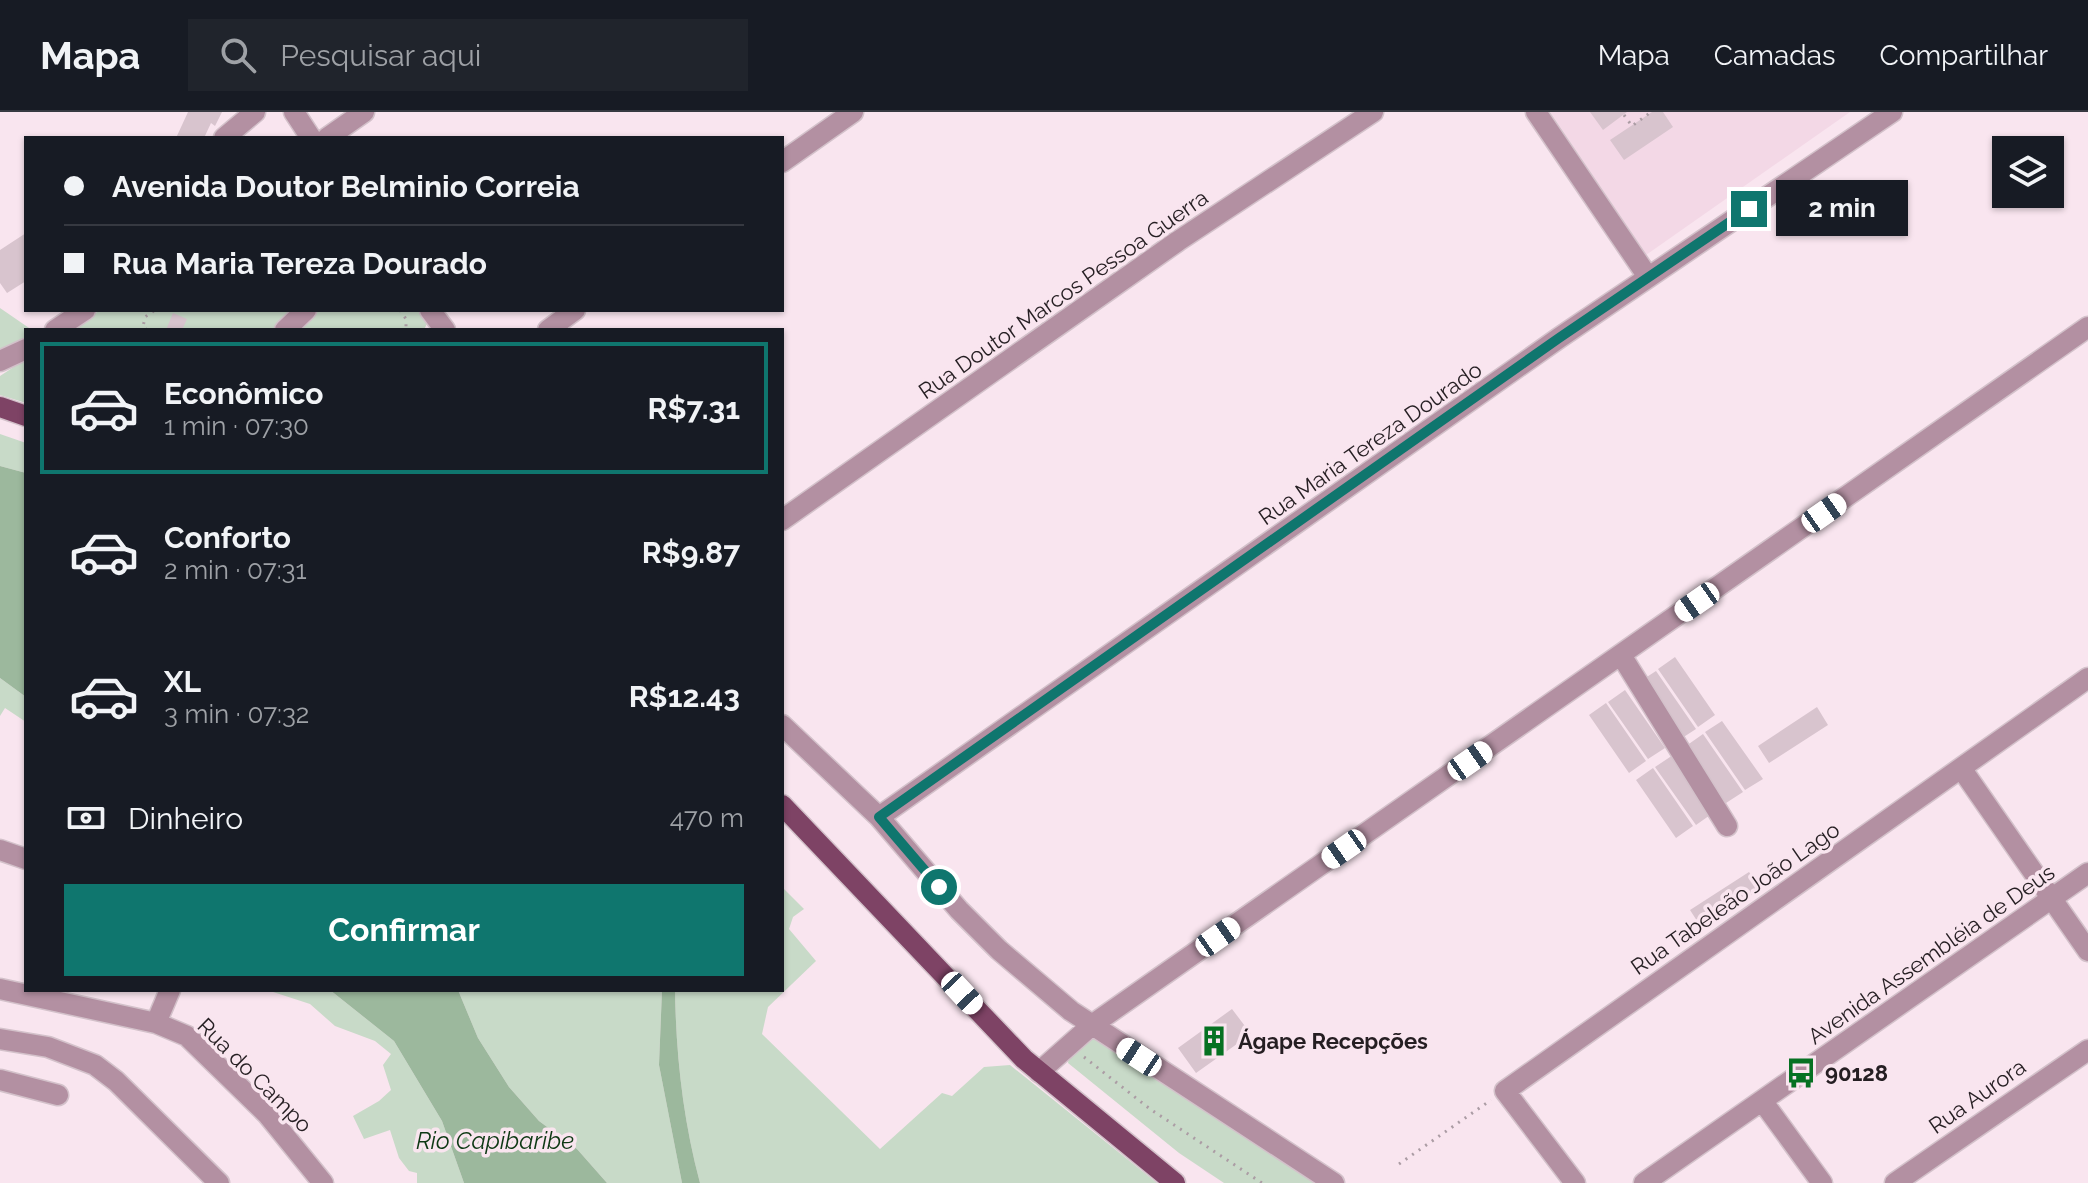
<!DOCTYPE html>
<html lang="pt">
<head>
<meta charset="utf-8">
<style>
  :root { --surface:#171b24; --page:#20242c; --text:#f1f3f6; --muted:#9ea1a6; --line:#363941; --accent:#0f766e }
  body { margin:0; font-family:Raleway,sans-serif; background:var(--page); color:var(--text); height:100vh; display:flex; flex-direction:column; font-size:30px; white-space:nowrap }
  * { box-sizing:border-box; margin:0 }
  p { font-size:26px; color:var(--muted) }
  .icon { flex:none; width:44px; height:44px; fill:none; stroke:currentColor; stroke-width:2; stroke-linecap:round; stroke-linejoin:round }
  .map { position:relative; flex:1; overflow:hidden }
  .panel { position:absolute; left:24px; top:216px; width:760px; height:664px; display:flex; flex-direction:column; background:var(--surface); border-radius:0px; box-shadow:0 2px 6px #0004 }
  .panel>* { flex:none }
  .hud { position:absolute; left:24px; top:24px; width:760px; height:176px; border-radius:0px; box-shadow:0 2px 6px #0004; display:grid; align-content:center; height:176px; padding:0 40px; background:var(--surface) }
  .tools { position:absolute; left:1992px; top:24px; display:grid; gap:16px }
  .tools a { display:grid; place-items:center; width:72px; height:72px; border-radius:0px; background:var(--surface); box-shadow:0 2px 6px #0004; font-size:40px }
  .end { position:absolute; width:36px; height:36px; margin:-18px; border:10px solid #0f766e; background:#fff; box-shadow:0 0 0 4px #fff }
  .from { border-radius:50% }
  .bubble { position:absolute; height:56px; border-radius:0px; background:var(--surface); box-shadow:0 2px 6px #0004; font-size:26px; font-weight:700; line-height:56px; text-align:center }
  .car { position:absolute; width:24px; height:48px; margin:-24px -12px; border-radius:10px; box-shadow:0 0 6px 2px #0007; background:linear-gradient(#fff 24%,#345 0 40%,#fff 0 76%,#345 0 86%,#fff 0) }
  .hud b { display:flex; align-items:center; gap:28px; height:76px; font-size:30px }
  .hud b+b { border-top:2px solid var(--line) }
  .hud i { width:20px; height:20px; background:var(--text) }
  ul { padding:14px 0 0; list-style:none }
  li { display:flex; align-items:center; gap:24px; height:132px; margin:0 16px 12px; padding:0 24px; border:4px solid transparent; border-radius:0px }
  li div { flex:1 }
  li b { display:block; font-size:30px }
  li em { font-style:normal; font-weight:700 }
  li.on { border-color:var(--accent) }
  li>.icon { width:72px; height:72px; stroke-width:1.5 }
  .pay { display:flex; align-items:center; gap:20px; height:88px; padding:0 40px; font-size:30px }
  .pay p { margin-inline-start:auto }
  .button { display:flex; gap:16px; margin-top:auto; padding:16px 40px }
  .button a { flex:1; height:92px; border-radius:0px; background:var(--accent); color:#fff; font-size:32px; font-weight:700; line-height:92px; text-align:center }
  header { display:flex; align-items:center; gap:48px; box-sizing:border-box; height:112px; padding:0 40px; background:var(--surface); border-bottom:2px solid var(--line) }
  header strong { font-size:38px }
  nav { display:flex; gap:44px; margin-inline-start:auto; font-size:28px }
  .search { width:560px; height:72px; background:var(--page); display:flex; align-items:center; gap:20px; box-sizing:border-box; padding:0 28px; border-radius:0px; color:var(--muted); font-size:30px }
  .map>svg:first-child { display:block }
  .built { fill:#f3d8e6 }
  .green { fill:#c8dac8 }
  .water { fill:#9cb89d }
  .building { fill:#d8c4ce }
  .lines { fill:none; stroke-linecap:round; stroke-linejoin:round }
  .minor-casing { stroke:#d3c1ca; stroke-width:23 }
  .major-casing { stroke:#d3c1ca; stroke-width:23 }
  .path { stroke:#ab9ca4; stroke-width:3; stroke-dasharray:2 6; stroke-linecap:butt }
  .minor { stroke:#b390a2; stroke-width:20 }
  .major { stroke:#7e4365; stroke-width:20 }
  .route { stroke:#0f766e; stroke-width:10 }
  .labels { text-anchor:middle; dominant-baseline:central; stroke-width:7; stroke-linejoin:round; paint-order:stroke }
  .street-label { font-size:22px; fill:#251e22; stroke:#f9e5ef }
  .poi-label { font-size:22px; font-weight:bold; fill:#251e22; stroke:#f9e5ef; text-anchor:start }
  .water-label { font-size:24px; font-style:italic; fill:#0d3813; stroke:#f9e5ef }
</style>
</head>
<body>
<header>
<strong>Mapa</strong>
<div class="search"><svg class="icon" aria-label="search" viewBox="0 0 24 24"><circle cx="10" cy="10" r="6"/><path d="M15 15l6 6"/></svg>Pesquisar aqui</div>
<nav><a>Mapa</a><a>Camadas</a><a>Compartilhar</a></nav>
</header>
<div class="map">
<svg width="2088" height="1071" viewBox="0 0 2088 1071">
  <rect width="100%" height="100%" fill="#f9e5ef"/>
  <path class="built" d="M 1550,0 L 1850,0 L 1646,143 Z"/>
  <path class="green" d="M 0,196 L 32,218 L 26,218 L 26,233 L 0,242 Z
    M 100,198 L 430,198 L 432,201 L 424,218 L 70,218 Z
    M 26,247 L 26,291 L 0,283 L 0,264 Z
    M 0,322 L 26,331 L 26,361 L 0,354 Z
    M 0,566 L 26,585 L 26,610 L 5,596 L 0,604 Z
    M 782,775 L 804,797 L 793,805 L 789,817 L 816,849 L 768,895 L 762,922 L 880,1037 L 942,981 L 952,984 L 984,955 L 1010,953 L 1157,1071 L 700,1071 C 683,1007 676,944 675,878 L 782,878 Z
    M 267,878 L 330,878 L 394,929 L 442,1009 L 464,1071 L 417,1071 L 417,1061 L 409,1059 L 399,1046 L 390,1018 L 364,1027 L 353,1004 L 379,989 L 391,978 L 383,953 L 391,942 L 375,929 L 335,914 L 310,892 Z
    M 458,878 L 662,878 L 659,953 L 682,1071 L 607,1071 L 577,1037 L 539,1009 L 509,975 L 478,926 Z
    M 1095,922 L 1318,1071 L 1224,1071 L 1179,1041 L 1068,951 L 1069,945 Z"/>
  <path class="water" d="M 0,354 L 26,361 L 26,585 L 0,566 Z
    M 330,878 L 458,878 L 478,926 L 509,975 L 539,1009 L 577,1037 L 607,1071 L 464,1071 L 442,1009 L 394,929 Z
    M 662,878 L 675,878 C 676,944 683,1007 700,1071 L 682,1071 L 659,953 Z"/>
  <path class="building" d="M 188,0 L 222,0 L 215,14 L 211,11 L 204,26 L 176,26 Z
    M 1590,0 L 1627,0 L 1603,18 Z
    M 1652,0 L 1663,0 L 1673,15 L 1624,48 L 1610,28 Z
    M 26,121 L 26,169 L 7,181 L 0,171 L 0,138 Z
    M 173,201 L 187,207 L 182,218 L 166,218 Z
    M 1675,545 L 1715,603 L 1698,615 L 1658,557 Z
    M 1656,559 L 1696,617 L 1679,628 L 1639,570 Z
    M 1625,578 L 1665,636 L 1648,647 L 1608,590 Z
    M 1606,591 L 1646,649 L 1629,661 L 1589,603 Z
    M 1817,595 L 1828,613 L 1769,651 L 1758,634 Z
    M 1722,609 L 1763,667 L 1745,678 L 1705,620 Z
    M 1703,622 L 1743,680 L 1726,691 L 1686,634 Z
    M 1673,643 L 1713,701 L 1696,713 L 1655,655 Z
    M 1653,656 L 1693,714 L 1676,726 L 1636,668 Z
    M 1749,760 L 1761,777 L 1701,815 L 1690,798 Z
    M 1232,897 L 1251,922 L 1196,961 L 1178,936 Z"/>
  <g class="lines">
    <g class="minor-casing">
      <path id="minor" d="M 294,0 L 311,26
        M 1536,0 L 1648,165
        M 224,26 L 255,0
        M 327,26 L 364,0
        M 782,50 L 853,0
        M 430,198 L 445,218
        M 55,218 L 85,198
        M 285,218 L 306,198
        M 548,218 L 575,198
        M 0,249 L 26,237
        M 782,408 L 1178,129 L 1373,0
        M 1621,543 L 1727,714
        M 782,613 L 879,705 L 959,798 L 999,838 L 1071,899 L 1334,1071
        M 1961,656 L 2088,839
        M 879,705 L 1559,226 L 1892,0
        M 0,738 L 26,747
        M 0,877 L 156,911 L 187,924 L 267,1002 L 323,1071
        M 156,911 L 170,878
        M 0,927 L 48,935 L 95,953 L 116,969 L 219,1071
        M 1039,960 L 1092,913 L 2088,215
        M 0,968 L 58,983
        M 1763,990 L 1822,1071
        M 1575,1071 L 1505,979 L 2088,566
        M 1644,1071 L 2088,761
        M 1895,1071 L 2088,938"/>
    </g>
    <g class="major-casing">
      <path id="major" d="M 0,295 L 26,304
        M 782,693 L 1024,947 L 1175,1071"/>
    </g>
    <path class="path" d="M 1624,3 L 1632,14 L 1651,0
      M 400,198 L 406,207 L 406,218
      M 147,218 L 143,215 L 145,205 L 155,198
      M 1084,945 L 1150,997 L 1262,1071
      M 1399,1052 L 1491,988"/>
    <use href="#minor" class="minor"/>
    <use href="#major" class="major"/>
  </g>
  <g class="lines">
    <path class="route" d="M 939,775 L 879,705 L 1559,226 L 1749,97"/>
  </g>
  <defs>
    <g id="building-bare" transform="scale(2.4)"><path d="M-4-6H4V6H1V3H-1V6H-4ZM-2.5-4.3h1.7v1.8h-1.7ZM.8-4.3h1.7v1.8H.8ZM-2.5-1h1.7V.8h-1.7ZM.8-1h1.7V.8H.8Z" fill="#067122" stroke="#f9e5ef" stroke-width="2.5" paint-order="stroke"/></g>
    <g id="bus-bare" transform="scale(2.4)"><path d="M-5-6H5V4H4V6H2V4H-2V6H-4V4H-5ZM-3.5-4V0h7V-4ZM-3.5 1.2v1.5H-2V1.2ZM2 1.2v1.5H3.5V1.2Z" fill="#067122" stroke="#f9e5ef" stroke-width="2.5" paint-order="stroke"/></g>
  </defs>
  <g fill-rule="evenodd">
    <use href="#building-bare" x="1214" y="929"/>
    <use href="#bus-bare" x="1801" y="961"/>
  </g>
  <g class="labels">
    <g class="street-label">
      <text transform="translate(1063 182) rotate(-35)">Rua Doutor Marcos Pessoa Guerra</text>
      <text transform="translate(1370 331) rotate(-35)">Rua Maria Tereza Dourado</text>
      <text transform="translate(1735 786) rotate(-35)">Rua Tabeleão João Lago</text>
      <text transform="translate(1931 842) rotate(-35)">Avenida Assembléia de Deus</text>
      <text transform="translate(255 963) rotate(45)">Rua do Campo</text>
      <text transform="translate(1977 984) rotate(-35)">Rua Aurora</text>
    </g>
    <g class="poi-label">
      <text x="1238" y="929">Ágape Recepções</text>
      <text x="1825" y="961">90128</text>
    </g>
    <g class="water-label">
      <text x="495" y="1028">Rio Capibaribe</text>
    </g>
  </g>
</svg>
<div class="tools">
<a><svg class="icon" aria-label="layers" viewBox="0 0 24 24"><path d="M12 4l9 5-9 5-9-5zM3 14l9 5 9-5"/></svg></a>
</div>
<i class="end from" style="left:939px;top:775px"></i>
<i class="end" style="left:1749px;top:97px"></i>
<div class="bubble" style="left:1776px;top:68px;width:132px">2 min</div>
<i class="car" style="left:1824px;top:401px;rotate:55deg"></i>
<i class="car" style="left:1697px;top:490px;rotate:235deg"></i>
<i class="car" style="left:1470px;top:649px;rotate:55deg"></i>
<i class="car" style="left:1344px;top:737px;rotate:235deg"></i>
<i class="car" style="left:1218px;top:825px;rotate:55deg"></i>
<i class="car" style="left:962px;top:881px;rotate:137deg"></i>
<i class="car" style="left:1139px;top:945px;rotate:303deg"></i>
<div class="hud">
<b><i class="from"></i>Avenida Doutor Belminio Correia</b>
<b><i></i>Rua Maria Tereza Dourado</b>
</div>
<section class="panel">
<ul>
<li class="on"><svg class="icon" aria-label="car" viewBox="0 0 24 24"><path d="M5 17H2v-5l4-1 3-4h7l3 4 3 1v5h-3M9 17h6M6 11h13"/><circle cx="7" cy="17" r="2"/><circle cx="17" cy="17" r="2"/></svg><div><b>Econômico</b><p>1 min · 07:30</p></div><em>R$7.31</em></li>
<li><svg class="icon" aria-label="car" viewBox="0 0 24 24"><path d="M5 17H2v-5l4-1 3-4h7l3 4 3 1v5h-3M9 17h6M6 11h13"/><circle cx="7" cy="17" r="2"/><circle cx="17" cy="17" r="2"/></svg><div><b>Conforto</b><p>2 min · 07:31</p></div><em>R$9.87</em></li>
<li><svg class="icon" aria-label="car" viewBox="0 0 24 24"><path d="M5 17H2v-5l4-1 3-4h7l3 4 3 1v5h-3M9 17h6M6 11h13"/><circle cx="7" cy="17" r="2"/><circle cx="17" cy="17" r="2"/></svg><div><b>XL</b><p>3 min · 07:32</p></div><em>R$12.43</em></li>
</ul>
<div class="pay"><svg class="icon" aria-label="cash" viewBox="0 0 24 24"><path d="M3 7h18v10H3z"/><circle cx="12" cy="12" r="2"/></svg>Dinheiro<p>470 m</p></div>
<div class="button"><a>Confirmar</a></div>
</section>
</div>
</body>
</html>
